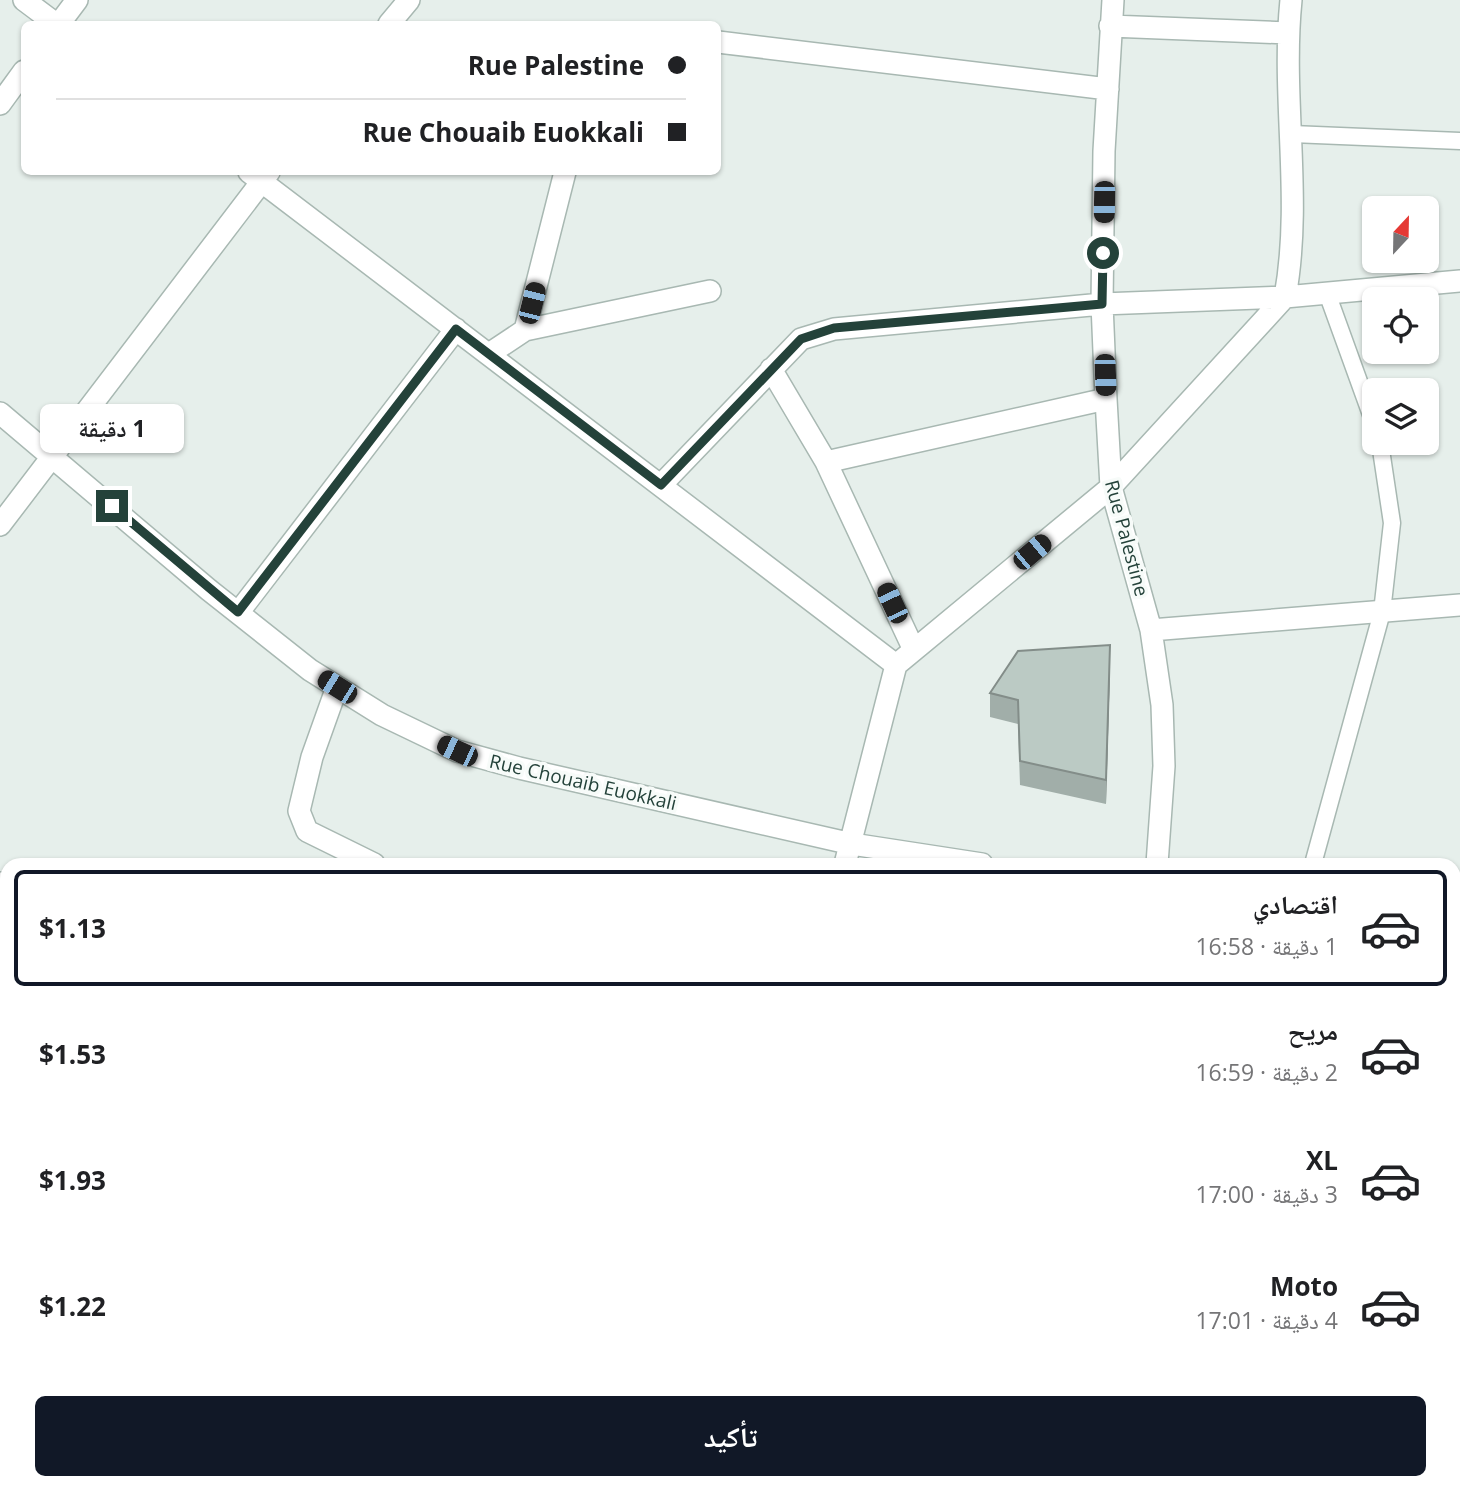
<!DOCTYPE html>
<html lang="ar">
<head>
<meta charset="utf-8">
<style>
  :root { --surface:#fff; --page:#f2f2f2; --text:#202124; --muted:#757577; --line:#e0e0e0; --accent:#111827 }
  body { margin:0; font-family:"Open Sans","Noto Naskh Arabic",sans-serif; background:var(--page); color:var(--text); direction:rtl; height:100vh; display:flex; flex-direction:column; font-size:26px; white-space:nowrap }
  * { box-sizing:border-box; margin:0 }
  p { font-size:23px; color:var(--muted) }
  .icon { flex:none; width:38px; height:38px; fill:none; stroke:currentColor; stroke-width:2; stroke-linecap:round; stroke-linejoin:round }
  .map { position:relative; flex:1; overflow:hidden; direction:ltr }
  .side { position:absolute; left:0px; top:858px; width:1461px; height:632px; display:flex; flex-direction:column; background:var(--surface); border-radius:21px 21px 0 0; box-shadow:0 2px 5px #0004; direction:rtl }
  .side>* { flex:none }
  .banner { position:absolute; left:21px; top:21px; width:700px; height:154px; border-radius:10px; box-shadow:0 2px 5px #0004; direction:rtl; display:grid; align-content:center; height:154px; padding:0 35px; background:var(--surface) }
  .needle { width:46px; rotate:22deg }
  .tools { position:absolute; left:1362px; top:196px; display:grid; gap:14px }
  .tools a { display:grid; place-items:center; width:77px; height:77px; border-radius:10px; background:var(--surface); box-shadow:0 2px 5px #0004; font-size:35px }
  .end { position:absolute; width:32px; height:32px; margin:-16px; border:9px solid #24423a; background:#fff; box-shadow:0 0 0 4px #fff }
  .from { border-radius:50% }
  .bubble { position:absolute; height:49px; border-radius:10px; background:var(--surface); box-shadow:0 2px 5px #0004; font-size:23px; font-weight:700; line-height:49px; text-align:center; direction:rtl }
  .car { position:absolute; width:21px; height:42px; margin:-21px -10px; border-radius:9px; box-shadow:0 0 5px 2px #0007; background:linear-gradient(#222 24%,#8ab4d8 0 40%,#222 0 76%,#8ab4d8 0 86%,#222 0) }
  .banner b { display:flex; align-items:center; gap:24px; height:66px; font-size:26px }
  .banner b+b { border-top:2px solid var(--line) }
  .banner i { width:18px; height:18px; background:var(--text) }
  ul { padding:12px 0 0; list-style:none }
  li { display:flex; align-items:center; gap:21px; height:116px; margin:0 14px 10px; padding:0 21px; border:4px solid transparent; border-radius:10px }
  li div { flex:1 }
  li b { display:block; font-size:26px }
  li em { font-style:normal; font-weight:700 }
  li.on { border-color:var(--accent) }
  li>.icon { width:63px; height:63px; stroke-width:1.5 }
  .primary-button { display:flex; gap:14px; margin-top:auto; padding:14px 35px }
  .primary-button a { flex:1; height:80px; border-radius:10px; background:var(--accent); color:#fff; font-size:28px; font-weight:700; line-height:80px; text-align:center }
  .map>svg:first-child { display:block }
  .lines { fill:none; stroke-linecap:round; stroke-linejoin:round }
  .lane-casing { stroke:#a8b8b2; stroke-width:19 }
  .street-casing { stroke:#a8b8b2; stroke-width:24 }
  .lane { stroke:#fff; stroke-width:16 }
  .street { stroke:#fff; stroke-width:21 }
  .wall { fill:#a1aea9 }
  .shaded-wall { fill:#838d89 }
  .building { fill:#bbcac4; stroke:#838d89; stroke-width:2 }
  .route { stroke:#24423a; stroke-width:9 }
  .labels { text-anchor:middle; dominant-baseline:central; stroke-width:7; stroke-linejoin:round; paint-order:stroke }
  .street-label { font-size:19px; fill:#24423a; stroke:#f7fbf9 }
</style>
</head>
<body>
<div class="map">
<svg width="1460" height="1489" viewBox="0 0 1460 1489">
  <rect width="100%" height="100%" fill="#e6efeb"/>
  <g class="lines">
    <g class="lane-casing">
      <path id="lane" d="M 1292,134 L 1460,141
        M 1327,293 L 1374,423
        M 1313,864 L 1382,612 L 1392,523 L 1380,443
        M 1454,948 L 1460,950"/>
    </g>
    <g class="street-casing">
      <path id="street" d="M 24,0 L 56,24
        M 1113,0 L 1104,151 L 1102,304 L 1106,399 L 1111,487 L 1151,630 L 1162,705 L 1164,766 L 1157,864
        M 59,24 L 77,0
        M 389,24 L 409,0
        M 1110,26 L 1288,33
        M 718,42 L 1108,89
        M 0,104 L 24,71
        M 249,172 L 896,665
        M 525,330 L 565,172
        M 489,354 L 525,330 L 710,291
        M 771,369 L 826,462 L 914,650
        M 0,413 L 209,590 L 310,670 L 382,715 L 457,751 L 519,768 L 852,844 L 982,864
        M 826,462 L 1106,399
        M 661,485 L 801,339 L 834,329 L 1102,304 L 1285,297 L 1460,281
        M 0,525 L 269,172
        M 238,613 L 456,329
        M 1151,630 L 1460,605
        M 337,687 L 312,757 L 299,811 L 307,831 L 374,864
        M 845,864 L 896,665 L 1111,487 L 1285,297 C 1303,198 1281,99 1291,0
        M 0,883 L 7,889
        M 0,1396 L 7,1392
        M 0,1451 L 7,1465
        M 15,1482 L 18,1489
        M 500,1482 L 511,1489
        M 678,1482 L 699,1489
        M 1398,1482 L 1408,1489
        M 1001,1489 L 1003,1482
        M 1208,1489 L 1212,1482"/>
    </g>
    <use href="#lane" class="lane"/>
    <use href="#street" class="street"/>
  </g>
  <path class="wall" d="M 1110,669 L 1106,804 L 1020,785 L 1018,724 L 990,717 L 990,693 Z"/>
  <path class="shaded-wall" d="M 1110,645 L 1110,669 L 1106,804 L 1106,780 Z"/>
  <path class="building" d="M 1110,645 L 1106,780 L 1020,761 L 1018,700 L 990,693 L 1018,651 Z"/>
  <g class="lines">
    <path class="route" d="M 112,506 L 238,612 L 456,329 L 661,485 L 801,339 L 834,328 L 1102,304 L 1103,253"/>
  </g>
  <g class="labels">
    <g class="street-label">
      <text transform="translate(1127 538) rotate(75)">Rue Palestine</text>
      <text transform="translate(583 782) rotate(13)">Rue Chouaib Euokkali</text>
    </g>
  </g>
</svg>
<div class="tools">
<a><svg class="needle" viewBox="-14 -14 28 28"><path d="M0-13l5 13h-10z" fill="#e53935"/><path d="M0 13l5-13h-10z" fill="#757577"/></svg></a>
<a><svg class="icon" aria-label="locate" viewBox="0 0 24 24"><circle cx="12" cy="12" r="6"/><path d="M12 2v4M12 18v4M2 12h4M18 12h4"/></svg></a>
<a><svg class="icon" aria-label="layers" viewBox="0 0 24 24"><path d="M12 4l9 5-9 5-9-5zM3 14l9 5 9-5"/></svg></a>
</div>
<i class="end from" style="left:1103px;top:253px"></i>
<i class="end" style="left:112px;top:506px"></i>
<div class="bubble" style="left:40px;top:404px;width:144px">1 دقيقة</div>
<i class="car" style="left:1104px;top:202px;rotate:181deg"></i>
<i class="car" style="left:532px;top:303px;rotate:14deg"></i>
<i class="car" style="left:1105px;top:375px;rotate:178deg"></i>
<i class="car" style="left:1032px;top:552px;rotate:50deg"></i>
<i class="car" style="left:892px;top:603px;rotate:335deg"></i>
<i class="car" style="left:337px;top:687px;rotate:302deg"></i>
<i class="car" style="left:457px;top:751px;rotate:295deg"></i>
<div class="banner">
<b><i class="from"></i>Rue Palestine</b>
<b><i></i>Rue Chouaib Euokkali</b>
</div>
<section class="side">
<ul>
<li class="on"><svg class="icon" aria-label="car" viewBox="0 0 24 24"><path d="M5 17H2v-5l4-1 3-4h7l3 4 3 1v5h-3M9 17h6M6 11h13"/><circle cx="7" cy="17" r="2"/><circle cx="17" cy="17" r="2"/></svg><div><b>اقتصادي</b><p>1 دقيقة · 16:58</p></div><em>$1.13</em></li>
<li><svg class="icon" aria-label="car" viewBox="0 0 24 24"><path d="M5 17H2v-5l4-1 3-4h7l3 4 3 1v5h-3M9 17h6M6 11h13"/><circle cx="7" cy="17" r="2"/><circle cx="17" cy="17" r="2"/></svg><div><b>مريح</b><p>2 دقيقة · 16:59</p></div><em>$1.53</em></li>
<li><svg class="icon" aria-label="car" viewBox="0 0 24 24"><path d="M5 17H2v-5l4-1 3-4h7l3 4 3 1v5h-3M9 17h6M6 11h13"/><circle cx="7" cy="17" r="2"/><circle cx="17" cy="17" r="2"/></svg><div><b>XL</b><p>3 دقيقة · 17:00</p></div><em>$1.93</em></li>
<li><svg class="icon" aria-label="car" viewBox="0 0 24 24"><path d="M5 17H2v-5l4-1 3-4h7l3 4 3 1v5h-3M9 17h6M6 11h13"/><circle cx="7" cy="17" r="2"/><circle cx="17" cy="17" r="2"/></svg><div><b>Moto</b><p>4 دقيقة · 17:01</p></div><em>$1.22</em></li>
</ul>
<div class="primary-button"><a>تأكيد</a></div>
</section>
</div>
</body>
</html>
